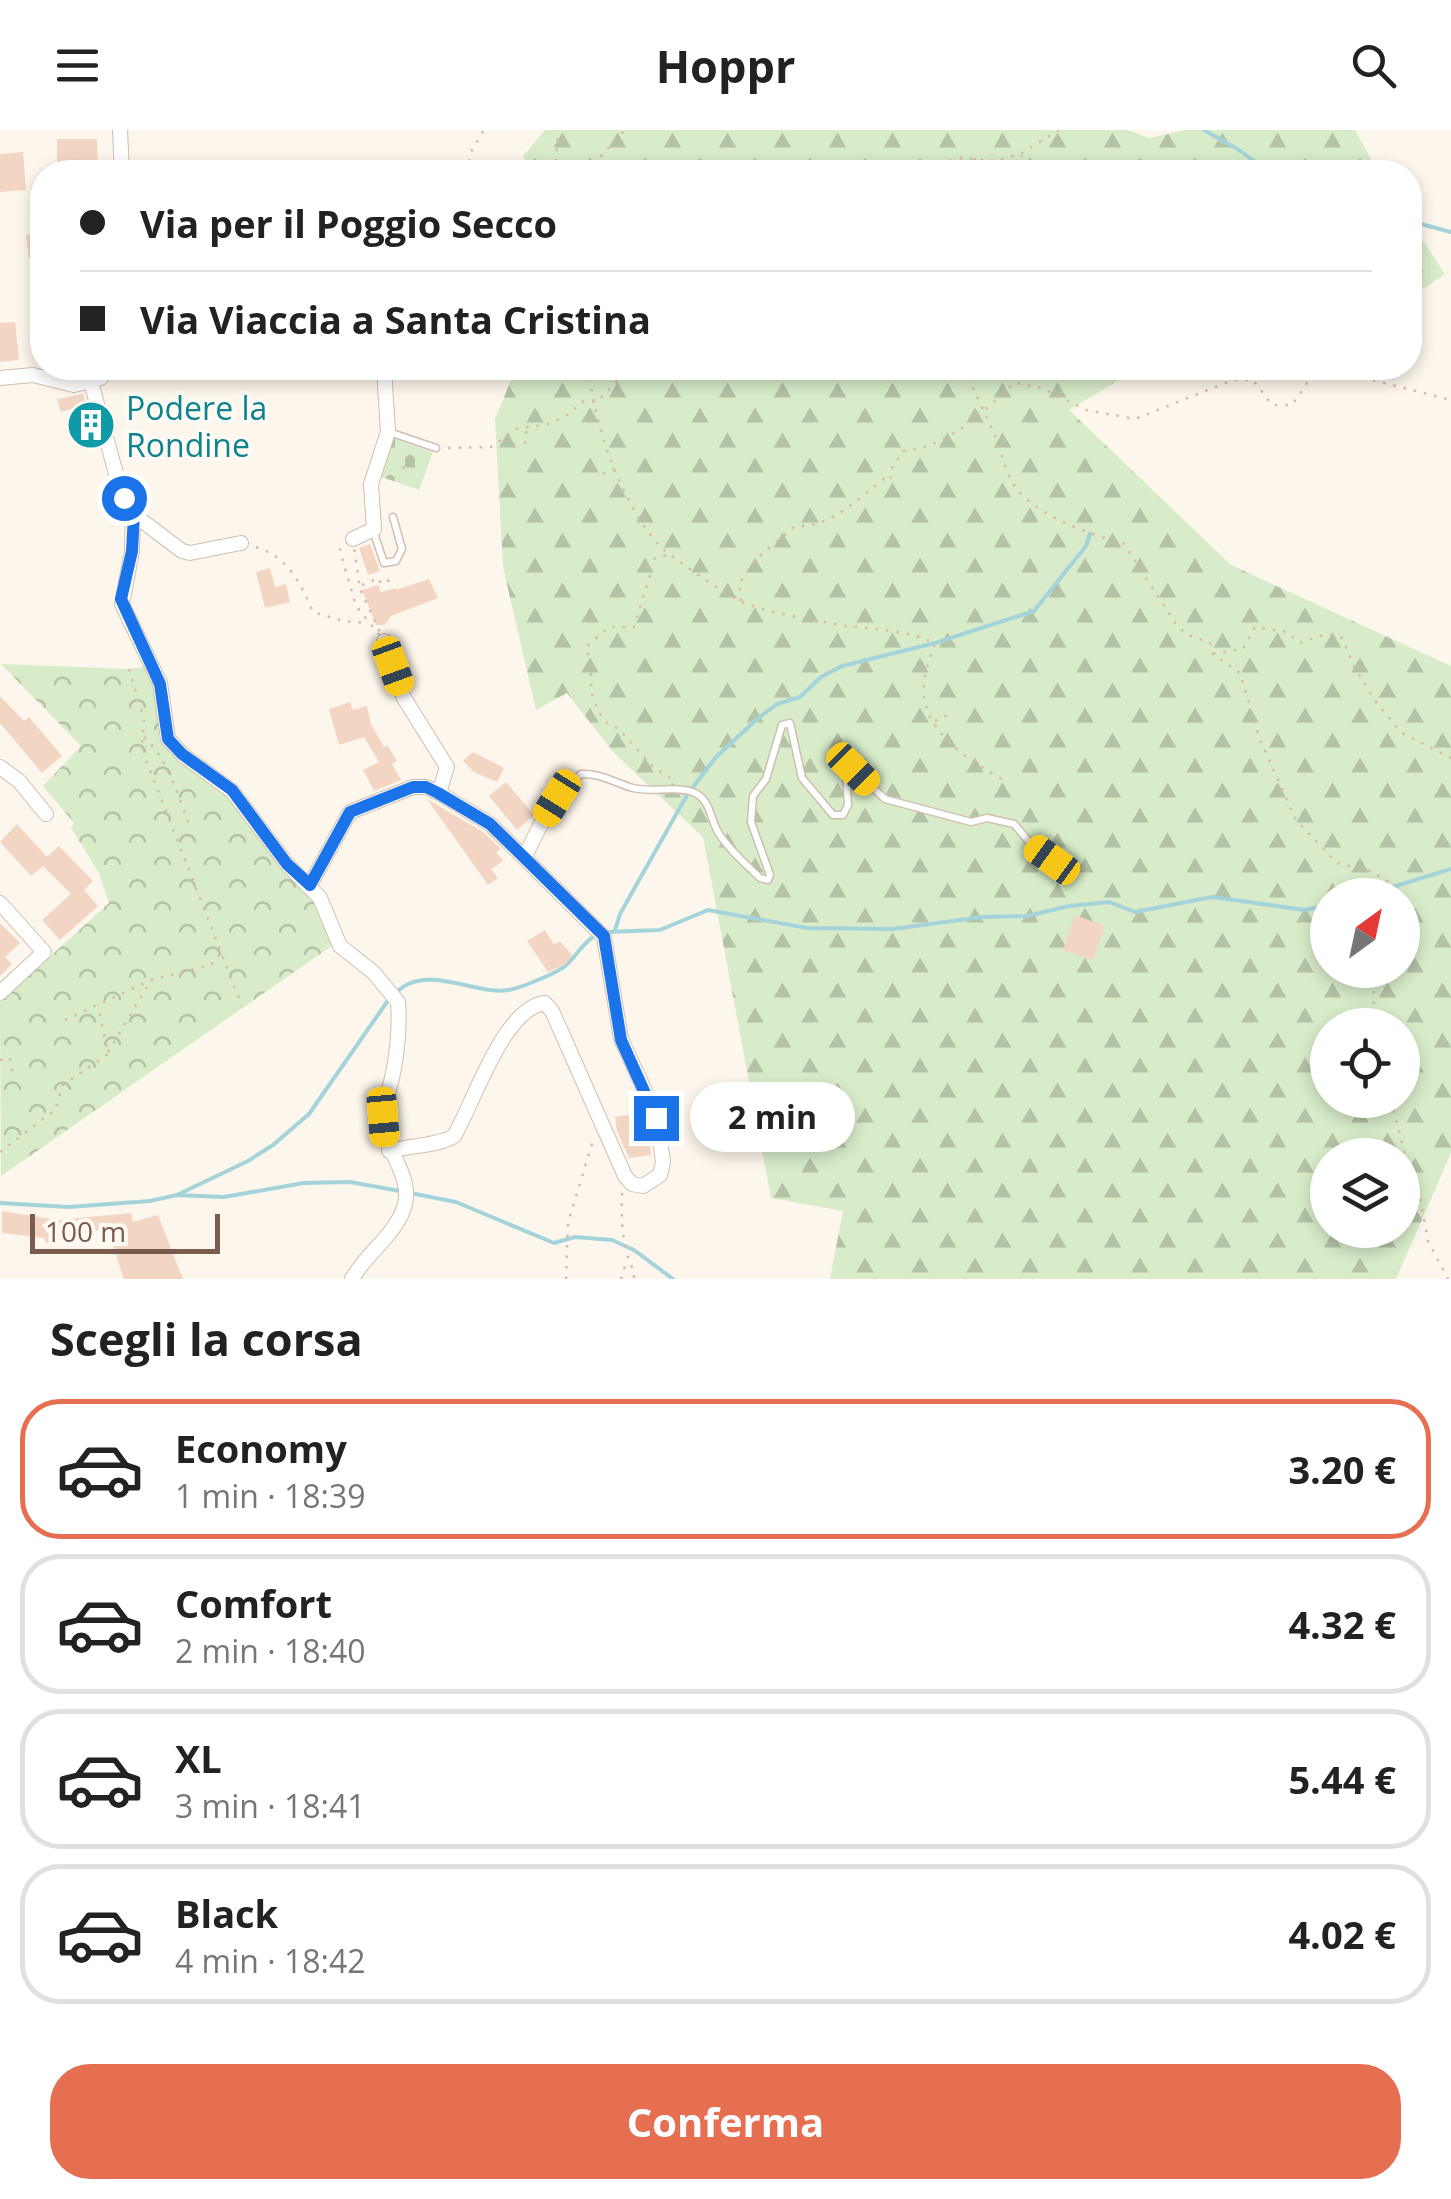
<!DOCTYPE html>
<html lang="it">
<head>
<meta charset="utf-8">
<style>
  :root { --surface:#fff; --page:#f2f2f2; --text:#222; --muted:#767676; --line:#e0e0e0; --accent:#e76f51 }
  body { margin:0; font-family:"Open Sans",sans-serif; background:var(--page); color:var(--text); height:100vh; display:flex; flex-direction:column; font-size:38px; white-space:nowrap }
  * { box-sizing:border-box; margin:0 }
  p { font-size:32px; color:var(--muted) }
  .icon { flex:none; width:55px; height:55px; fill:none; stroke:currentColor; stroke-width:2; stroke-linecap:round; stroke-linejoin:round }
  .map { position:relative; height:1149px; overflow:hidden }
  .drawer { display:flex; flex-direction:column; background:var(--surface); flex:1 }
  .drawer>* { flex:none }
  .hud { position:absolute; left:30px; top:30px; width:1392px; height:220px; border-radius:40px; box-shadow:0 5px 15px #0003; display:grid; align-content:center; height:220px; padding:0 50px; background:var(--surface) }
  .needle { width:65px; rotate:33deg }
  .fabs { position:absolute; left:1310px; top:748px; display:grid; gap:20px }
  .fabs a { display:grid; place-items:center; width:110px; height:110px; border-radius:50%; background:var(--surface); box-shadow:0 5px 15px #0003; font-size:50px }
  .scale { position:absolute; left:30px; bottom:25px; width:190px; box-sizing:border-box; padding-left:10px; border:5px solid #7a5c4d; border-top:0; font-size:28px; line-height:35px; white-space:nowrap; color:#7a5c4d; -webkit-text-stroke:8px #fffaf3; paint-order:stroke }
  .end { position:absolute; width:45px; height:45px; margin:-22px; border:12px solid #1a73e8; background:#fff; box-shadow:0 0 0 5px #fff }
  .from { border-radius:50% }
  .bubble { position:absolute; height:70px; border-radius:35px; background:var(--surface); box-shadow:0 5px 15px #0003; font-size:32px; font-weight:700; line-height:70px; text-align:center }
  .car { position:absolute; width:30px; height:60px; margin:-30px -15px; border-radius:12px; box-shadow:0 0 8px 2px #0007; background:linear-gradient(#f5c518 24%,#345 0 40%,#f5c518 0 76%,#345 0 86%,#f5c518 0) }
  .hud b { display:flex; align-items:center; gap:35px; height:95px; font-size:38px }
  .hud b+b { border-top:2px solid var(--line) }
  .hud i { width:25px; height:25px; background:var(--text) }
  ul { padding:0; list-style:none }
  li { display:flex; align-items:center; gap:30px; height:140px; margin:0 20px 15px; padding:0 30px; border:5px solid var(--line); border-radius:40px }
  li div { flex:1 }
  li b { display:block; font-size:38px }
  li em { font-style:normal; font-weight:700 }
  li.active { border-color:var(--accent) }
  li>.icon { width:90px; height:90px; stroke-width:1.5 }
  h2 { padding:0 50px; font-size:45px; line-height:120px }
  .action { display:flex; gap:20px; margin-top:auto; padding:20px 50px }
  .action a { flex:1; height:115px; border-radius:40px; background:var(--accent); color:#fff; font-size:40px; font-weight:700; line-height:115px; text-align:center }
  header { display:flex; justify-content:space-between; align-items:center; height:130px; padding:0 50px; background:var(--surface); font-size:45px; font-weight:700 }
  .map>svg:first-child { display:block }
  .forest { fill:url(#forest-firs); fill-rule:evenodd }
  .cemetery { fill:url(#cemetery-stones) }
  .park { fill:url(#park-crowns) }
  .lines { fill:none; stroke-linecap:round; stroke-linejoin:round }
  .stream { stroke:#a5d3da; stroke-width:4 }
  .building { fill:#f3d5c3 }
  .lane-casing { stroke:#d1beb0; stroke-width:9 }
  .street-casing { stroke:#d1beb0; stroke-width:16 }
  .path { stroke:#d9b8a5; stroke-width:2.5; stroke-dasharray:2.5 8; stroke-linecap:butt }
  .lane { stroke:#fff; stroke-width:6 }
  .street { stroke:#fff; stroke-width:14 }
  .route { stroke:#1a73e8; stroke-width:12 }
  .labels { text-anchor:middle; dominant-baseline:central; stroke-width:8; stroke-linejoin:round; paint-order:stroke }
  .culture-label { font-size:32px; fill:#0d838f; stroke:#fffaf3; text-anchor:start }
</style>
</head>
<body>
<header><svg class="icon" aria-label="menu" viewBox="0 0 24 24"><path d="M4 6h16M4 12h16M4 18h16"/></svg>Hoppr<svg class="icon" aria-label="search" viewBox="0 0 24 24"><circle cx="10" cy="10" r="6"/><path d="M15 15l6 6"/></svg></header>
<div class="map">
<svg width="1451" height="1149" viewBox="0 0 1451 1149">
  <defs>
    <pattern id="forest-firs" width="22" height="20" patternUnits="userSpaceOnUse" patternTransform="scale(2.5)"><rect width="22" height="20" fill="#d8ecc9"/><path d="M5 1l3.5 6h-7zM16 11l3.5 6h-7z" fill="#b4c2a5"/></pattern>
    <pattern id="cemetery-stones" width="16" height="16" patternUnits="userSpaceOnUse" patternTransform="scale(2.5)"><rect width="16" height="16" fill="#d8ecc9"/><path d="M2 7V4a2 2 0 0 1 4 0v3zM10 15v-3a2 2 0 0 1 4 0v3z" fill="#b4c2a5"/></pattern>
    <pattern id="park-crowns" width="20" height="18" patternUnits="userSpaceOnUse" patternTransform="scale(2.5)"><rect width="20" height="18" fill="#d8ecc9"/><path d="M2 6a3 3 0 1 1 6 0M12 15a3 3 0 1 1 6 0" fill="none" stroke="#b4c2a5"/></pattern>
  </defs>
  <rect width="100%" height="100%" fill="#fdf6ec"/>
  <path class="forest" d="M 545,0 L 1128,0 L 1149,8 L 1185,0 L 1355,0 L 1378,42 L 530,42 L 523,26 Z
    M 1410,91 L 1445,144 L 1410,168 Z
    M 516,238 L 1139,238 L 1069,280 L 1231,435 L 1451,536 L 1451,1023 L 1396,1149 L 830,1149 L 843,1081 L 771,1068 L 703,707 L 613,622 L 567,563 L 536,580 L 503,437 L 495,289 ZM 1328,765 L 1402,765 L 1402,840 L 1328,840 ZM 1328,895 L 1402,895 L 1402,970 L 1328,970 ZM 1328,1025 L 1402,1025 L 1402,1100 L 1328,1100 Z"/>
  <path class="cemetery" d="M 389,307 L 433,322 L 419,360 L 376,345 Z"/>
  <path class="park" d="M 1,534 L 129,539 L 150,536 L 165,608 L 213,649 L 307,755 L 333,815 L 1,1046 L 0,872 L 109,773 L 99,743 L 71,698 L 74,693 L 43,656 L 81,616 Z"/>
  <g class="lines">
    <path class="stream" d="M 1204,0 L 1239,20 L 1269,42
      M 1410,91 L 1451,102
      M 1367,765 L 1451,739
      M 615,800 L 620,784 L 687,665 L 716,627 L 757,589 L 777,574 L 800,567 L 821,547 L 842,536 L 935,513 L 1034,481 L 1086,416 L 1090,404
      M 606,802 L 660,800 L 708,780 L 807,798 L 893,799 L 982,787 L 1027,786 L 1069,776 L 1109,772 L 1135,782 L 1212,767 L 1305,780 L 1328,775
      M 396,863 C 425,832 477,866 508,860 C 518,859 557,843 565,836 C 577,826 580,815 597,804
      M 410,1063 L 456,1072 L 554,1113 L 575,1107 L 612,1110 L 634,1120 L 673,1149
      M 177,1065 L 224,1067 L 304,1053 L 350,1052 L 400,1061
      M 0,1073 L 69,1077 L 150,1071 L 177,1065 L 248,1031 L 273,1015 L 309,984 L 389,869"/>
  </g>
  <path class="building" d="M 57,9 L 97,9 L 98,39 L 57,40 Z
    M 23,22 L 26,60 L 0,62 L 0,24 Z
    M 42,103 L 42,128 L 29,129 L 26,105 Z
    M 15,192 L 19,230 L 0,232 L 0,193 Z
    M 83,264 L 96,310 L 88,312 L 77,277 L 61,282 L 57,269 Z
    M 370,414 L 380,441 L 368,445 L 359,418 Z
    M 270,438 L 275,457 L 286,454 L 290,472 L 265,478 L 256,442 Z
    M 429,449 L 438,468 L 391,486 L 385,495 L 376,495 L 362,460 L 378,455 L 381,462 L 396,458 L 396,460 Z
    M 0,566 L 24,591 L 29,587 L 62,626 L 42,643 L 0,593 Z
    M 350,572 L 353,580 L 367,576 L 371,594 L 384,617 L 388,616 L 397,631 L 392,634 L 401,650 L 374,661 L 363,640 L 379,632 L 364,607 L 339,615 L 329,579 Z
    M 473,622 L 504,638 L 497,652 L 474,642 L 463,631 Z
    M 506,652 L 534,685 L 517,700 L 489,666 Z
    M 427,669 L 483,702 L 501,719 L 496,722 L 503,731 L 491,739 L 498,748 L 488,755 Z
    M 17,694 L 47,727 L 59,716 L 93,751 L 84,760 L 98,776 L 60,810 L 42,790 L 71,764 L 43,736 L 31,746 L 0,712 Z
    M 1075,785 L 1105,796 L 1093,830 L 1063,820 Z
    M 0,793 L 20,813 L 5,827 L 12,834 L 0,846 Z
    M 545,800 L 554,815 L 560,811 L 572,825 L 566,834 L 548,842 L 527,811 Z
    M 634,984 L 636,998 L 648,997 L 651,1025 L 629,1028 L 617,1001 L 615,987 Z
    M 2,1081 L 57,1090 L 131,1083 L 133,1092 L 158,1085 L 183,1149 L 124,1149 L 107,1098 L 46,1113 L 44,1108 L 2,1103 Z"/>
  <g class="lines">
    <g class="lane-casing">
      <path id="lane" d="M 389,302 L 436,318
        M 373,400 L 384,433 L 396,431 L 402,419 L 393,387
        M 544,689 L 557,668 L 581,644 C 601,643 615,653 633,658 C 653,663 678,655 695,663 C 711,671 710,689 718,702 C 728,719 746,734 760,748 L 768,750 L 770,745 L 751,692 L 753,666 L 766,649 L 782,595 L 790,593 L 802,648 L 833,685 L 843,685 L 848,675 L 846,642 L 853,639 L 885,669 L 971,692 L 987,688 L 1014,694 L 1031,714 L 1052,730 L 1059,745"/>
    </g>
    <g class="street-casing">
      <path id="street" d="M 120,0 L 122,42
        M 0,248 L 33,245 L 74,255 L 101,248 L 108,238
        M 91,252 L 118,351 L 133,384 L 132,421 L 122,474 L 160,553 L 168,609 L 183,625 L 232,661 L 287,734 L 320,768 L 340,816 L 373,842 L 398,872 C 400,895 397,926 392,948 C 388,964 383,977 384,994 C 386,1022 412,1046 405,1074 C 398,1103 366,1123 352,1149
        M 133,384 L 182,421 L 190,423 L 241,413
        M 353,409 L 374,399 L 371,354 L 388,302 L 384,238
        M 384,511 L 404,568 L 447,637 L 439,663
        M 0,637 L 19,651 L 46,684
        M 524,728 L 543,690
        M 310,755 L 350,682 L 413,657 L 426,657 L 439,663 L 490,694 L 604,807 L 621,909 L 657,987 L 663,1032 L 660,1045 L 643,1056 L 632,1054 L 625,1046 L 552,881 L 545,873 C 503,878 474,973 454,1006 C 441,1015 408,1016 389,1021
        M 0,773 L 44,822 L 0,863"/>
    </g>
    <path class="path" d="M 467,42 L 471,22 L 484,0
      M 555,42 L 558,0
      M 586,42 L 625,0
      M 898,42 L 962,28 L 996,31 L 1020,24 L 1059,0
      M 1014,42 L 1025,31 L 1021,25
      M 589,238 C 593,293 621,372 658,414 C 667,425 726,464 740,471 C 760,481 807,489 830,493 C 865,500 903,498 935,513 C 932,525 925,539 924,552 C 919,602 970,631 1007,652
      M 965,238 C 973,261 984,280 994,303 C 1001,319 1004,340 1014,355 C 1035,386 1090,404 1124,414 L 1176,494 L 1186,504 L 1210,513 L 1213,524 L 1240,543 L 1260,610 L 1296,690 L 1337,733 L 1370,741 L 1387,751 L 1394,758 L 1395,765
      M 525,314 L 527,297
      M 448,318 L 491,317 L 516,299 L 548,294 L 566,286 L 584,271 L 597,272 L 630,238
      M 403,339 L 409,321
      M 603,344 L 614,339
      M 353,409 L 360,459 L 384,511 L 356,476 L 340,421 L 341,416 Z
      M 256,417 C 289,428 300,452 313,482 L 343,491 L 368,493
      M 666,425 L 653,429 L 648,437 L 650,445 L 634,497 L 609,497 L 586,517 L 591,535 L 591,562 L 600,584 L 607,593 L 619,599 L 651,635 L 670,648
      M 362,455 L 379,448 L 381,454 L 390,450
      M 741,471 L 739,454 L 757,428 L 795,396 C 831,398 856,370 884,349 L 891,350 L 890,341 L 903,321 C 945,319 985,281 1014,253 L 1042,258 L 1086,280 L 1135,289 L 1233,250 L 1253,250 L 1272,275 L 1292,275 L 1312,246 L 1333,240 L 1451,270
      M 1213,524 L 1243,519 L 1255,497 L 1287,502 L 1300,513 L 1326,504 L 1342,508 L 1354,536 L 1375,571 L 1402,603 L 1451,628
      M 129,539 L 144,589 L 142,613 L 146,630 L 242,876
      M 935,591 L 948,585
      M 144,607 C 168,629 178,665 189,695
      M 1375,840 C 1371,857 1376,873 1372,889 L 1376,895
      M 65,890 L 151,850 L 211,835 L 220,824
      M 108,922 L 150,852
      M 0,930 L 10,928 L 13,945
      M 1391,970 L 1410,1044 L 1417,1049 L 1428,1111 L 1448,1149
      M 0,1022 L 55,980 L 63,955 L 108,924 L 98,875
      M 622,1063 C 621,1082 622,1106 627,1124 C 630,1135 634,1138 634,1149
      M 566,1149 L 568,1093 L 594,1007
      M 621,1149 L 627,1129"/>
    <use href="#lane" class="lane"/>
    <use href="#street" class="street"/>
  </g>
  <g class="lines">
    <path class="route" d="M 124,368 L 134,384 L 132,421 L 121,469 L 160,554 L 168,609 L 182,624 L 232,660 L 287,734 L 310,755 L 350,682 L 413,657 L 426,657 L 438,663 L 490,694 L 604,806 L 621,910 L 656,988"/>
  </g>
  <defs>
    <g id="building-disc" transform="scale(2.5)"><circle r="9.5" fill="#0f9aa8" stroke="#fffaf3"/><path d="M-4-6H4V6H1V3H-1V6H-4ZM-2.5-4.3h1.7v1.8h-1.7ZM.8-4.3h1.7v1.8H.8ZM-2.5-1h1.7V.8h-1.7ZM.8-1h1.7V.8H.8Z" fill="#fff"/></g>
  </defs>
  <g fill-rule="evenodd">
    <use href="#building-disc" x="91" y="295"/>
  </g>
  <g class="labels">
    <g class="culture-label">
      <text x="126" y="277">Podere la<tspan x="126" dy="37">Rondine</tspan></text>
    </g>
  </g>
</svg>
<div class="fabs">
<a><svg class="needle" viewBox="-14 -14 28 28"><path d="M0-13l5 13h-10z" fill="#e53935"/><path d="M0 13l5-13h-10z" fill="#767676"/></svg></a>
<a><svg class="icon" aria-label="locate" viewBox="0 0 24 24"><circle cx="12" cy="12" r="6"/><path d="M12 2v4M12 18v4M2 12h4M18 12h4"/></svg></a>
<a><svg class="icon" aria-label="layers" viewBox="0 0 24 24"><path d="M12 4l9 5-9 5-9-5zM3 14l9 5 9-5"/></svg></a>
</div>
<div class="scale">100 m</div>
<i class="end from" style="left:124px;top:368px"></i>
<i class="end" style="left:656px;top:988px"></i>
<div class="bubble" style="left:690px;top:952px;width:165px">2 min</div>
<i class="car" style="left:393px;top:536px;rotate:160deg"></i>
<i class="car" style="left:853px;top:639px;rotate:135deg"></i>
<i class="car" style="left:557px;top:668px;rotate:212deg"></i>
<i class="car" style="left:1052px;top:730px;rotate:306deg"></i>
<i class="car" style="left:383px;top:987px;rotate:175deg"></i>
<div class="hud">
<b><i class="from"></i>Via per il Poggio Secco</b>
<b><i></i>Via Viaccia a Santa Cristina</b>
</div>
</div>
<section class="drawer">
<h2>Scegli la corsa</h2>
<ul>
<li class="active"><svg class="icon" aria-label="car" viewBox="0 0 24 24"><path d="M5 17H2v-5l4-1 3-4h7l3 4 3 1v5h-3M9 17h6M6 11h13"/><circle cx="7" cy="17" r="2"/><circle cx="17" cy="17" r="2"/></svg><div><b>Economy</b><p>1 min · 18:39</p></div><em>3.20 €</em></li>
<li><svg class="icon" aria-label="car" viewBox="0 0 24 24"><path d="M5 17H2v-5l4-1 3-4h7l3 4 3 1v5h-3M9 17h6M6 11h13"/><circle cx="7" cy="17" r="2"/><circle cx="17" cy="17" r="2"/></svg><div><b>Comfort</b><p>2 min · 18:40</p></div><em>4.32 €</em></li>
<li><svg class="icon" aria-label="car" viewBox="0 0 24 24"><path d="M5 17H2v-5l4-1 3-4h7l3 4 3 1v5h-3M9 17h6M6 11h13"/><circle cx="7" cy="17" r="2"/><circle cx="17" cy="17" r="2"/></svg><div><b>XL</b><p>3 min · 18:41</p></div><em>5.44 €</em></li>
<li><svg class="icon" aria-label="car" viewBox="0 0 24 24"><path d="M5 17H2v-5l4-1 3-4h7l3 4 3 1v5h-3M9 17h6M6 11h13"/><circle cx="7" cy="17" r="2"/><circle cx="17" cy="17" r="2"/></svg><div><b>Black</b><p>4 min · 18:42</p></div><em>4.02 €</em></li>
</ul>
<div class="action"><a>Conferma</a></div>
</section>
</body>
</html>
